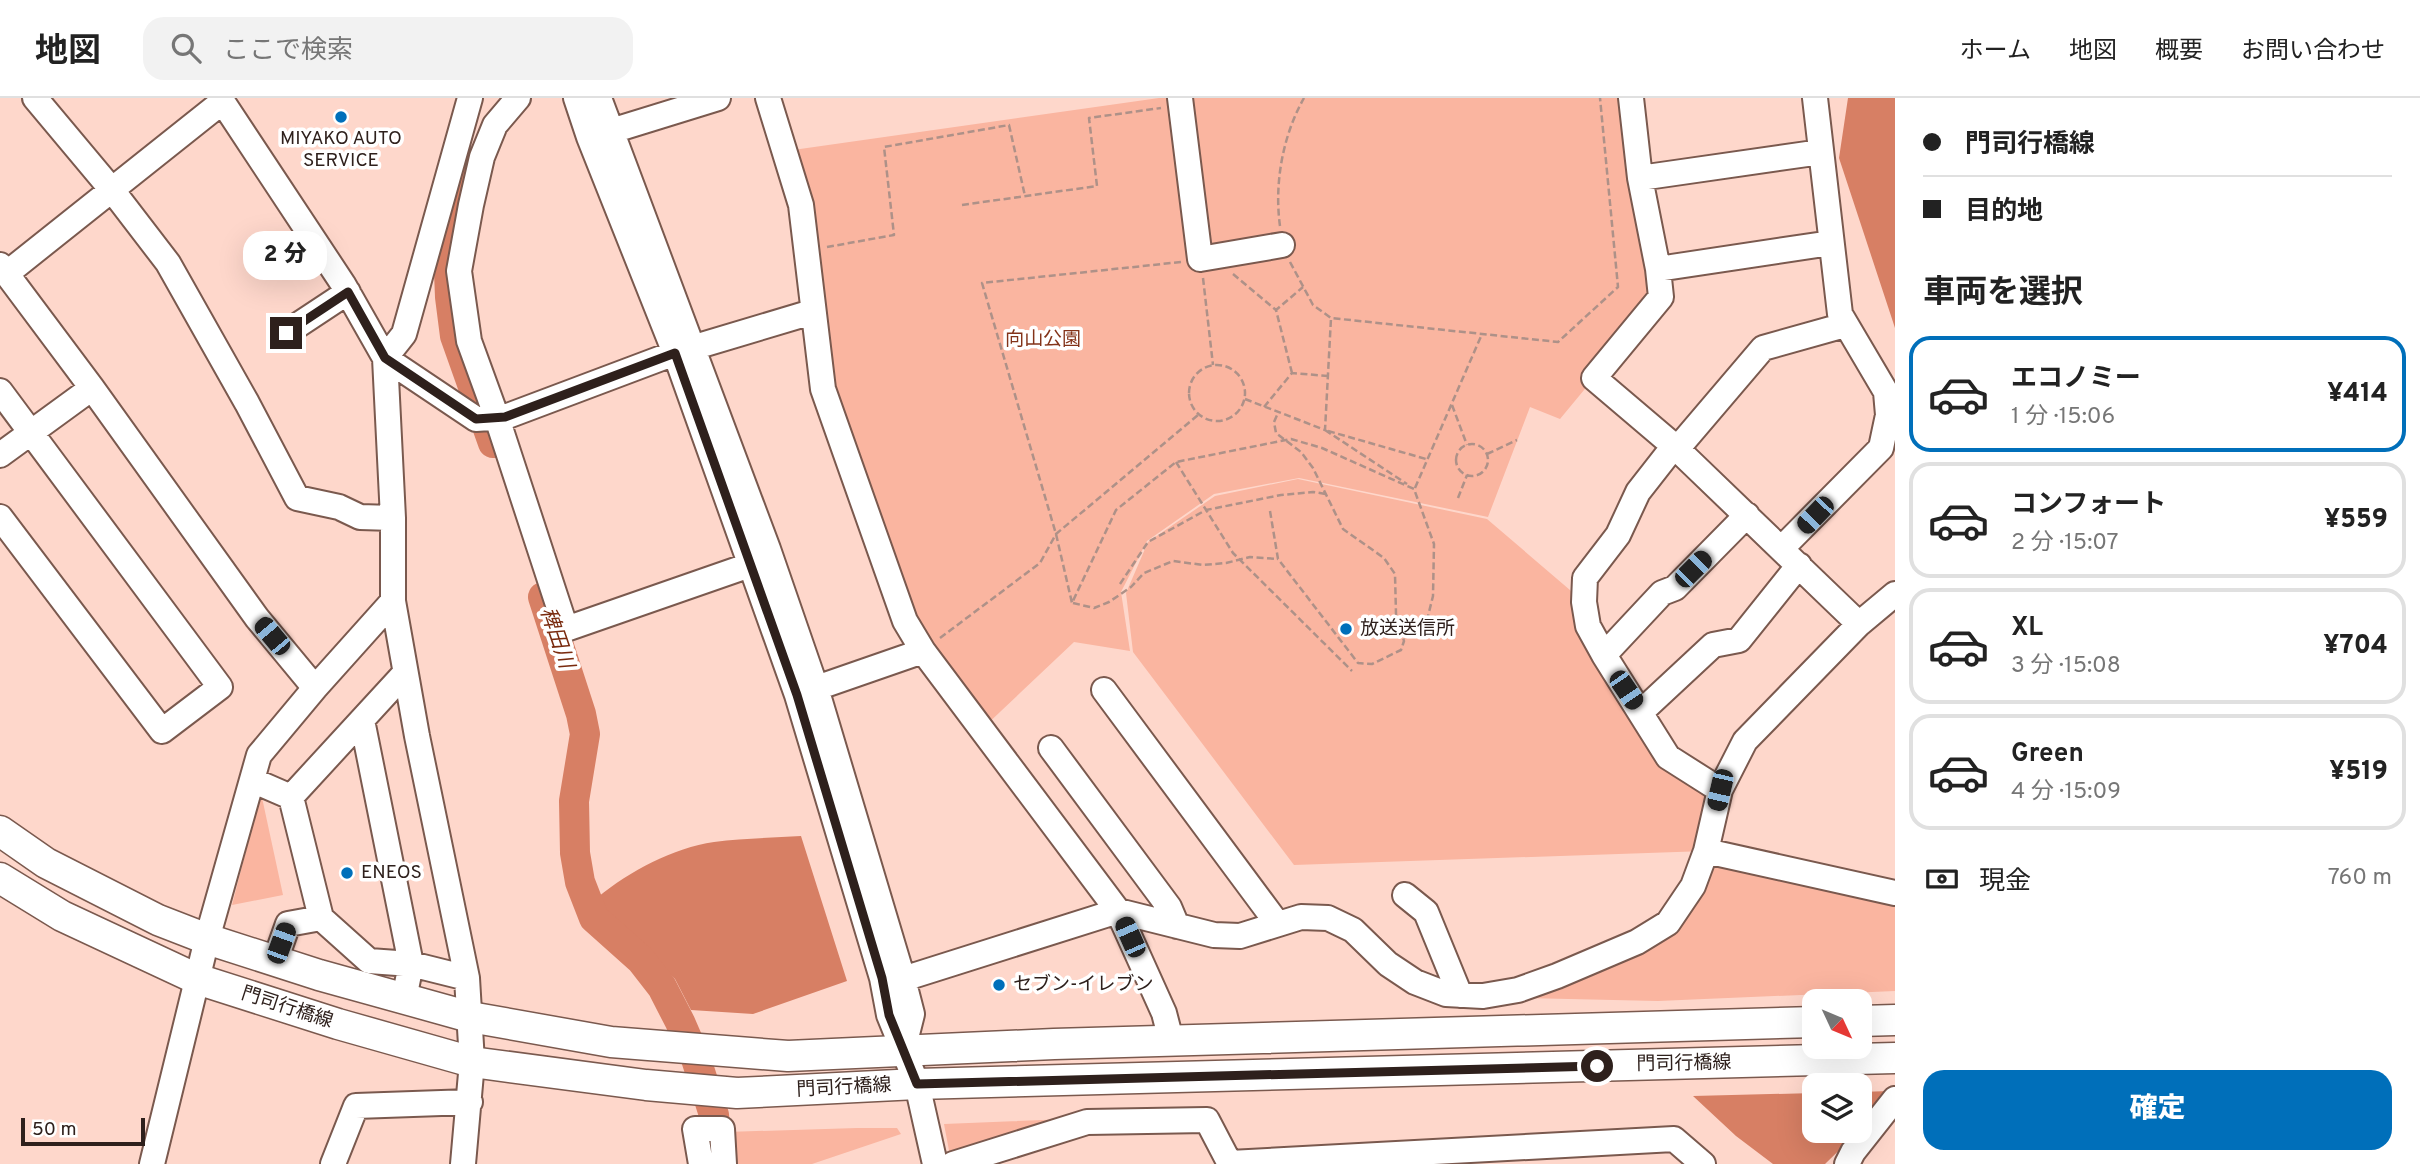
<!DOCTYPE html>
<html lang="ja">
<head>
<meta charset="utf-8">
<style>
  :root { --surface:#fff; --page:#f2f2f2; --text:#222; --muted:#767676; --line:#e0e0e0; --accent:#006fba }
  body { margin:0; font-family:Overpass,"Noto Sans JP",sans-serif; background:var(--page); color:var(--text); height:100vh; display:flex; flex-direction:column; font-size:26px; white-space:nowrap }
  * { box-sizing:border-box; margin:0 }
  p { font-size:23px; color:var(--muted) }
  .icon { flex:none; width:38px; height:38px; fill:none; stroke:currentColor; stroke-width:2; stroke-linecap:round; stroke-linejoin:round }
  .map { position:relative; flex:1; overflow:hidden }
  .drawer { display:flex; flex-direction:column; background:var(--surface); width:525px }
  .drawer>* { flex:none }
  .top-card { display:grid; align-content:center; height:154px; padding:0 28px; background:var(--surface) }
  .needle { width:46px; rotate:134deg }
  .buttons { position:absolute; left:1802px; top:891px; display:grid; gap:14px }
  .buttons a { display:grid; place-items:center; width:70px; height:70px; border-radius:14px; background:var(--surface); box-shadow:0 7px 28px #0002; font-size:35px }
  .scale { position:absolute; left:21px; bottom:18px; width:124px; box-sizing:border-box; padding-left:7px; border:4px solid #2e201c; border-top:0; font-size:19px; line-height:24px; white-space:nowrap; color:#2e201c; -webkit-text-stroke:5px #fff; paint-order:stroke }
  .end { position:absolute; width:32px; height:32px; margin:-16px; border:9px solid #2e201c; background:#fff; box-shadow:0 0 0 4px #fff }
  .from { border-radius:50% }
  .bubble { position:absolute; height:49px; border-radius:21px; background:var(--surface); box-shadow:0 7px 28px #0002; font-size:23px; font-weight:800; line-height:49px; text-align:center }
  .car { position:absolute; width:21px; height:42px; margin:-21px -10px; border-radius:9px; box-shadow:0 0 5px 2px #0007; background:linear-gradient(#222 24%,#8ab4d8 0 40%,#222 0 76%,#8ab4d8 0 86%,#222 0) }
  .top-card b { display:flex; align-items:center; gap:24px; height:66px; font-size:26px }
  .top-card b+b { border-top:2px solid var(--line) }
  .top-card i { width:18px; height:18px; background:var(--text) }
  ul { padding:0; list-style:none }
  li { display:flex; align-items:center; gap:21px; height:116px; margin:0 14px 10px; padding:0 14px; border:4px solid var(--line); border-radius:21px }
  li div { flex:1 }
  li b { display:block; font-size:26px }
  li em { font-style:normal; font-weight:800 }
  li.selected { border-color:var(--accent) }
  li>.icon { width:63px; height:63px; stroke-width:1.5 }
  h2 { padding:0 28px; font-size:32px; line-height:84px }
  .pay { display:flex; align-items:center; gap:18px; height:77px; padding:0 28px; font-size:26px }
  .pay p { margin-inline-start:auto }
  .primary-button { display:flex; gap:14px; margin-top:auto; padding:14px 28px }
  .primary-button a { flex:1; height:80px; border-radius:21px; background:var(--accent); color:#fff; font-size:28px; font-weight:800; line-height:80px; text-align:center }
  header { display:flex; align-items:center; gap:42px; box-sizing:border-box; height:98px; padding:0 35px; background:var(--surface); border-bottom:2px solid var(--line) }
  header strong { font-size:33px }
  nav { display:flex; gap:38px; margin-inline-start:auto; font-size:24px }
  .search { width:490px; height:63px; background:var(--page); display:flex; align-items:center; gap:18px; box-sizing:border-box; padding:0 24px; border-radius:21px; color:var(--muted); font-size:26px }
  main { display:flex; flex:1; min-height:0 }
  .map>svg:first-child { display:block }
  .green { fill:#fab5a0 }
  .water { fill:#d77f64 }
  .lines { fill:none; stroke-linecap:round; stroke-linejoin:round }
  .river { stroke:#d77f64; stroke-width:30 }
  .minor-casing { stroke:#7a594e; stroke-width:28 }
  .major-casing { stroke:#7a594e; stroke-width:33 }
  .path { stroke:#ae9188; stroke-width:2.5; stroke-dasharray:7 3.5; stroke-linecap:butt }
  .minor { stroke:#fff; stroke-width:24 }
  .major { stroke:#fff; stroke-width:30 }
  .route { stroke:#2e201c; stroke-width:9 }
  .poi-dot { fill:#006fba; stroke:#fff; stroke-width:2.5 }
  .labels { text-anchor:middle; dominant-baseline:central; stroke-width:7; stroke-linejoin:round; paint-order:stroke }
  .poi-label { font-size:19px; fill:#2e201c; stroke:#fff; text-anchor:start }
  .park-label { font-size:19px; fill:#833319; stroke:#fff }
  .street-label { font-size:19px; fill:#2e201c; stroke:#fff }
  .water-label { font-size:21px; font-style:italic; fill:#7a2b0f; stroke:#fff }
</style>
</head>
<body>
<header>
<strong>地図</strong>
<div class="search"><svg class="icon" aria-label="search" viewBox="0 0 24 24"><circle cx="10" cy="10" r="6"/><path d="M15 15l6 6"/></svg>ここで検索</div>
<nav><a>ホーム</a><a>地図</a><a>概要</a><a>お問い合わせ</a></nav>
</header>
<main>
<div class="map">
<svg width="1895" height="1066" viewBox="0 0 1895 1066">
  <rect width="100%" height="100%" fill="#fed7cb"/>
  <path class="green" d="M 1159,0 L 1631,0 L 1661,199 L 1560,321 L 1530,309 L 1488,419 L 1299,380 L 1214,396 L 1147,443 L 1121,494 L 1130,553 L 1074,544 L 983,630 L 923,553 L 823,291 L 786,53 Z
    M 1298,381 L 1487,421 L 1584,504 L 1668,659 L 1720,692 L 1706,753 L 1294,767 L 1133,554 L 1126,495 L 1148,444 L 1215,398 Z
    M 261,695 L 283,797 L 232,807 Z
    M 1712,761 L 1895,797 L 1895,893 L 1658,903 L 1523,900 L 1674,830 Z
    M 1069,1021 L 951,1063 L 944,1026 Z
    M 857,1030 L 897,1030 L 901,1036 L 812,1066 L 727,1066 L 726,1034 Z"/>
  <path class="water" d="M 1848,0 L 1895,0 L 1895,230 L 1839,60 Z
    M 801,738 L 847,883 L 753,916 L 691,912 L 675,881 L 649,855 L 608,823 L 598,799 C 630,773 673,750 714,744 C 743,740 772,740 801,738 Z
    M 1890,993 L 1860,1031 L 1860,994 Z
    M 1815,995 L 1815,1032 L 1859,1033 L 1825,1066 L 1773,1066 L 1736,1038 L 1693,998 Z"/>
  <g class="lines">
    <path class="river" d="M 469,68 L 448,149 L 450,199 L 455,238 L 493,345
      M 543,499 L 581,616 L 585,636 L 574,703 L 575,755 L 580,784 L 594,820 L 641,862 L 662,889 L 680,924 L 696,961 L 714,1017 L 718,1058"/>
    <g class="minor-casing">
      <path id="minor" d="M 35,0 L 112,92 L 168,165 L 247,305 L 297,400 L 339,409 L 360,419 L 393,420
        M 220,0 L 343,186 L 385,260 L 393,420 L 393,503 L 417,638 L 467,880 L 472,964 L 463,1066
        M 470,0 L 404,236 L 385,260 L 476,321 L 505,319 L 675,255 L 812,214
        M 518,0 L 495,27 L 482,59 L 471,107 L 459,173 L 469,243 L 497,320 L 566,531 L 750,467
        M 576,0 L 589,39 L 675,255 L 797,597 L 882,880 L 889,917 L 917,986 L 935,1066
        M 599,0 L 768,451 L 816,590 L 903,881 L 912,916 L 903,952
        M 768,0 L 801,107 L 823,291 L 905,523 L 923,553 L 1118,813 L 1164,915 L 1171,942
        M 1180,0 L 1200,161 L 1282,147
        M 1631,0 L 1640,80 L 1658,171 L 1661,199 L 1594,280 L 1674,348 L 1859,526
        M 595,38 L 718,0
        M 1640,80 L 1821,54
        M 0,167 L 92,290 L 257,520 L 315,590
        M 1658,171 L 1831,145
        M 6,176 L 222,4
        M 286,235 L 348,194
        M 0,293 L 220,589 L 162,633 L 0,419
        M 1674,348 L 1638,394 L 1618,437 L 1585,480 L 1584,504 L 1588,528 L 1604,557 L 1668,659 L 1720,692
        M 1677,351 L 1763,250 L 1845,227
        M 0,357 L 92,290
        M 1782,450 L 1881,350 L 1888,317 L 1886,294 L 1840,216 L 1815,0
        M 1604,557 L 1662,495 L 1675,490 L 1747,417
        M 1104,592 L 1277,825
        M 802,595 L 923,553
        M 1641,614 L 1713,547 L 1739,542 L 1799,467
        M 362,622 L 411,866 L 404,901
        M 1051,650 L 1169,809 L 1177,828
        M 252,682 L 291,699
        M 1706,753 L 1895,795
        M 1405,797 L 1426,814 L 1460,897
        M 321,820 L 369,863 L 411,866 L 467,880
        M 275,863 L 288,826 L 321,820 L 291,699 L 405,575
        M 882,880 L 903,881 L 1118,813 L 1214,837 L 1240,838 L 1301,819 L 1328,820 L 1353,832 L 1388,866 L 1415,884 L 1446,896 L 1483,898 L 1518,892 L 1557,878 L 1637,844 L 1668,825 L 1693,788 L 1706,753 L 1720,692 L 1745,643 L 1859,526 L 1895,496
        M 1230,1065 L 1674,1041 L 1703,1066
        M 152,1066 L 207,841 L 259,657 L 315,590 L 393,503
        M 333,1066 L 356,1008 L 470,1004
        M 701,1066 L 695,1031 L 722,1031 L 724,1066
        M 953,1066 L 1087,1024 L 1207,1022 L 1230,1066
        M 1847,1066 L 1853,1054 L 1895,1001"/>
    </g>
    <g class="major-casing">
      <path id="major" d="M 0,733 L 46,765 L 158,822 L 207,841 L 319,877 L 470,919 L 611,944 L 788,958 L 1054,946 L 1815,924
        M 0,780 L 62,818 L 197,881 L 338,926 L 472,964 L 646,987 L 737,995 L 917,986 L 1895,960
        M 1860,923 L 1895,922"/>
    </g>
    <path class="path" d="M 962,107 L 1097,88 L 1089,20 L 1161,10
      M 1280,128 C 1274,85 1283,37 1304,0
      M 827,149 L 894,137 L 884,49 L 1009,27 L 1025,98
      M 1181,164 L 982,185 L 1056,436 L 1072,505 L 1116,412 L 1176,364 L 1291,341 L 1322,350 L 1414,391 L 1434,446 L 1433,498 L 1427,522 L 1417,537 L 1407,538 L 1401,534
      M 1290,164 L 1313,207 L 1331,220 L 1558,244 L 1618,189 L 1600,0
      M 1233,176 L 1276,212
      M 1203,180 L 1213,267
      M1189 295a28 28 0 1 1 56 0a28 28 0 1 1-56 0Z
      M 1292,275 L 1276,212 L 1303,189
      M 1245,301 L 1325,332 L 1331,220
      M 1452,307 L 1467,347
      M 1264,309 L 1292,275 L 1328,278
      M 1325,332 L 1407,386
      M 1328,333 L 1426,361
      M1456 362a16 16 0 1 1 32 0a16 16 0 1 1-32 0Z
      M 1487,356 L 1517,342
      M 1176,364 L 1233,455 L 1352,573
      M 1415,390 L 1482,236
      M 1458,400 L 1467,377
      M 1270,413 L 1278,461 L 1358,565 L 1372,566 L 1401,552 L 1404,543 L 1396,516 L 1395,476 L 1384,460 L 1343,431 L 1313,370 L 1301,354 L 1276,335 L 1274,324 L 1278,315
      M 1120,486 L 1148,444 L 1206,412 L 1281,397 L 1313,394 L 1326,396
      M 1073,505 L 1094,510 L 1109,504 L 1131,489 L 1144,475 L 1173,463 L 1203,467 L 1226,465 L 1250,459 L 1278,461
      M 940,540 L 1040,465 L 1056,436 L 1198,317"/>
    <use href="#minor" class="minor"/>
    <use href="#major" class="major"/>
  </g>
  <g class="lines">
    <path class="route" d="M 286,235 L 348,194 L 385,260 L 476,321 L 505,319 L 675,255 L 797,597 L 882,880 L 889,917 L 917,986 L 1597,968"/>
  </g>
  <g class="poi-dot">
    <circle cx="341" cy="19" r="7"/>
    <circle cx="1346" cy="531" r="7"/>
    <circle cx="347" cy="775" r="7"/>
    <circle cx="999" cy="887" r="7"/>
  </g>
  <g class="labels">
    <g class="poi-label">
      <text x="341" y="41" text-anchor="middle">MIYAKO AUTO<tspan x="341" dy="22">SERVICE</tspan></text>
      <text x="1360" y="531">放送送信所</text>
      <text x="361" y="775">ENEOS</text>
      <text x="1013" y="887">セブン-イレブン</text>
    </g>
    <g class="park-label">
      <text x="1043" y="242">向山公園</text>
    </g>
    <g class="street-label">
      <text transform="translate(287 910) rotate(18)">門司行橋線</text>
      <text transform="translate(1684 966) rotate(-1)">門司行橋線</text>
      <text transform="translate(844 990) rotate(-3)">門司行橋線</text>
    </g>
    <g class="water-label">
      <text transform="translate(556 540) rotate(71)">稗田川</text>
    </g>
  </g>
</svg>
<div class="buttons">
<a><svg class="needle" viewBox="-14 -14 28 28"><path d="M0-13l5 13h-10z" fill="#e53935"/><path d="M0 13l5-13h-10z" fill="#767676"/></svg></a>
<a><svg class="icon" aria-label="layers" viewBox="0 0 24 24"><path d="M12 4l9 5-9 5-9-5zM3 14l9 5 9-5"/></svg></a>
</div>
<div class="scale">50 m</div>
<i class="end from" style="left:1597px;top:968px"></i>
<i class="end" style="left:286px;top:235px"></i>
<div class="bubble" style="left:243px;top:133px;width:84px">2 分</div>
<i class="car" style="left:1815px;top:417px;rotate:224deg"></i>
<i class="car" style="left:1693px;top:471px;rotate:45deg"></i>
<i class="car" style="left:272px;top:538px;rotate:320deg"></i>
<i class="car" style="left:1626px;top:592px;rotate:146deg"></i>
<i class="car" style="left:1720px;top:692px;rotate:193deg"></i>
<i class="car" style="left:1130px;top:839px;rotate:336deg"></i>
<i class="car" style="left:281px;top:845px;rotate:20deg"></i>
</div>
<section class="drawer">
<div class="top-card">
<b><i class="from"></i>門司行橋線</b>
<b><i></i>目的地</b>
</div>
<h2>車両を選択</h2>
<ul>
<li class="selected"><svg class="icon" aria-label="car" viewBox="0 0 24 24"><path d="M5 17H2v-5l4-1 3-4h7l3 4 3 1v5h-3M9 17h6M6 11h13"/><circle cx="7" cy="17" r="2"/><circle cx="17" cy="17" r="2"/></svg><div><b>エコノミー</b><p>1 分 · 15:06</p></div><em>¥414</em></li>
<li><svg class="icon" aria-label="car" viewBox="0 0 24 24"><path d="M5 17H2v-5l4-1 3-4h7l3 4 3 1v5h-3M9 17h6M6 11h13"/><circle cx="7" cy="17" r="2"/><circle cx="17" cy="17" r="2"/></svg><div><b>コンフォート</b><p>2 分 · 15:07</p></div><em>¥559</em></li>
<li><svg class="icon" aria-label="car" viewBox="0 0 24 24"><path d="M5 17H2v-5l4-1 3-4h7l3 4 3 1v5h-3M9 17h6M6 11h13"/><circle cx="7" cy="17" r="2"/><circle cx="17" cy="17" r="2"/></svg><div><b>XL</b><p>3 分 · 15:08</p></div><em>¥704</em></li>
<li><svg class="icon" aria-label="car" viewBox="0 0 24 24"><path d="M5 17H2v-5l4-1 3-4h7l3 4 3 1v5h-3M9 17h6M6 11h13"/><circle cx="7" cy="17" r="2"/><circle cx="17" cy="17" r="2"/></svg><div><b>Green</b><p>4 分 · 15:09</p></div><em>¥519</em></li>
</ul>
<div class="pay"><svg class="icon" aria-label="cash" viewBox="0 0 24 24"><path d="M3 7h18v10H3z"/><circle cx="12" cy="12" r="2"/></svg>現金<p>760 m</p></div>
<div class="primary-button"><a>確定</a></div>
</section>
</main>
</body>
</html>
